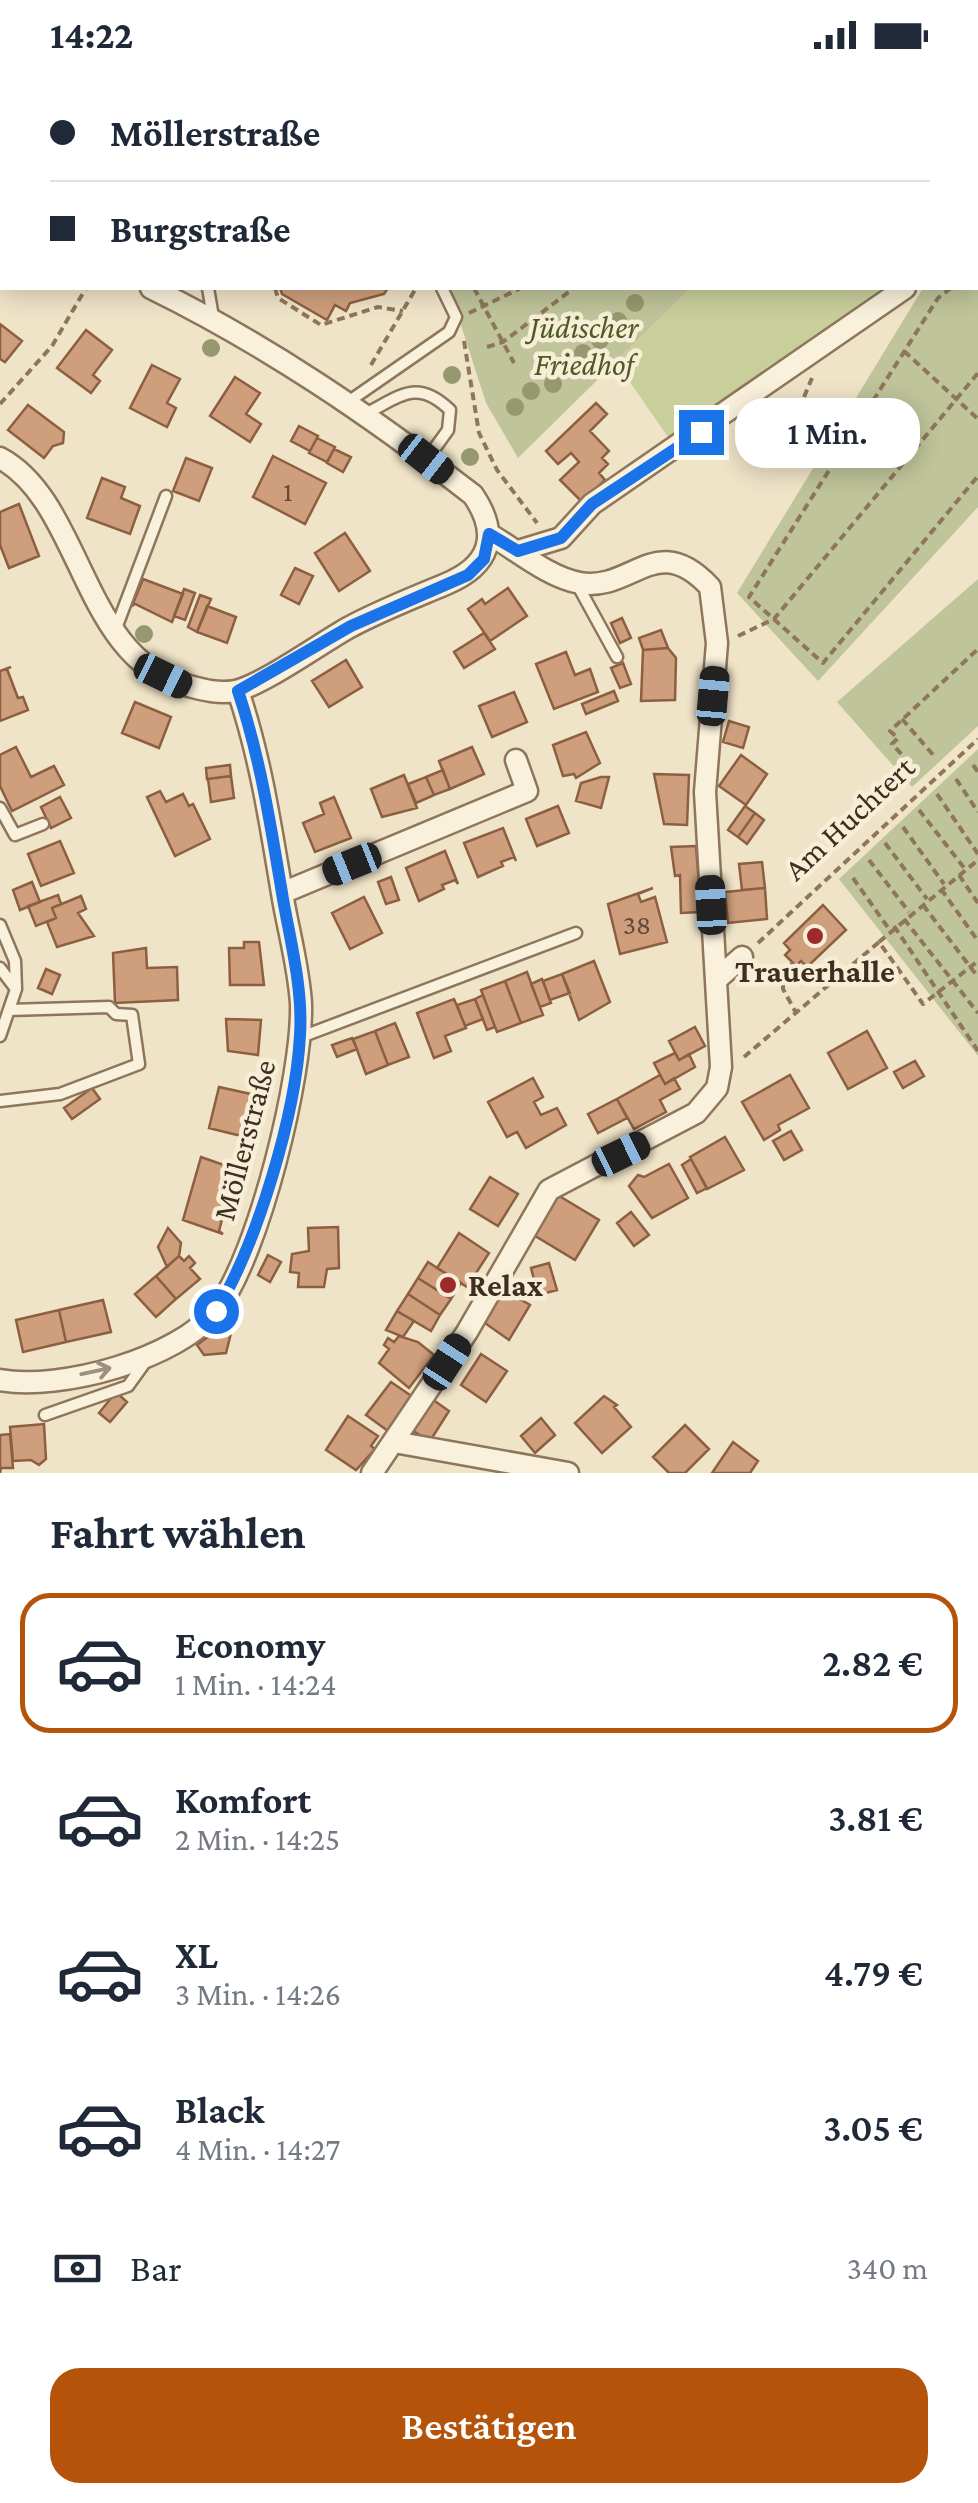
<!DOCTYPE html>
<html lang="de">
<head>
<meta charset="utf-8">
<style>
  :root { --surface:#fff; --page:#f6f6f7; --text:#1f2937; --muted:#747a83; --line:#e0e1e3; --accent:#b45309 }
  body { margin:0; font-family:"Crimson Pro",serif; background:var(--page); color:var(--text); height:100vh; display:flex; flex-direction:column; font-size:38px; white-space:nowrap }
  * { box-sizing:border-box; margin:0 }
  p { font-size:32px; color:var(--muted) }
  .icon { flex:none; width:55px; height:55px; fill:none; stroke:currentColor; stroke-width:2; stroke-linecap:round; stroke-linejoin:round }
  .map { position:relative; height:1403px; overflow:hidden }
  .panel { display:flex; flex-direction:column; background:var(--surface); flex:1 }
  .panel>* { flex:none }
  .guide { position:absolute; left:0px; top:0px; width:980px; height:220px; box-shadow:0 5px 25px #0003; display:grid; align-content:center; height:220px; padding:0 50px; background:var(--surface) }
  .end { position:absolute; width:45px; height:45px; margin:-22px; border:12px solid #1a73e8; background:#fff; box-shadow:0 0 0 5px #fff }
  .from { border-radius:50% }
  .bubble { position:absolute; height:70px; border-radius:30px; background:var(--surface); box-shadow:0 5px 25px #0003; font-size:32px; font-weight:600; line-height:70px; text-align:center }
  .car { position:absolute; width:30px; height:60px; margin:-30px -15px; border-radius:12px; box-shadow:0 0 8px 2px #0007; background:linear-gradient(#222 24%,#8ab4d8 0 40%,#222 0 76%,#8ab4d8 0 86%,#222 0) }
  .guide b { display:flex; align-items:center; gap:35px; height:95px; font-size:38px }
  .guide b+b { border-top:2px solid var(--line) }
  .guide i { width:25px; height:25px; background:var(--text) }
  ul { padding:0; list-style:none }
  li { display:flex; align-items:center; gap:30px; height:140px; margin:0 20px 15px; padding:0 30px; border:5px solid transparent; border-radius:30px }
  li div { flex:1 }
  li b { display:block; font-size:38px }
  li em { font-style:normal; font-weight:600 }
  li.current { border-color:var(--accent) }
  li>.icon { width:90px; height:90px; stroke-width:1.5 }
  h2 { padding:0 50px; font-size:45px; line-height:120px }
  .pay { display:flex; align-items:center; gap:25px; height:110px; padding:0 50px; font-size:38px }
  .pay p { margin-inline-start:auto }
  .action { display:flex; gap:20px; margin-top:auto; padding:20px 50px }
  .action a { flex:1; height:115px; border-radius:30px; background:var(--accent); color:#fff; font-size:40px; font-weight:600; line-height:115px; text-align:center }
  .status { display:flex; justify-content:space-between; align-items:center; height:70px; padding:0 50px; background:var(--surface); direction:ltr }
  .status svg { height:28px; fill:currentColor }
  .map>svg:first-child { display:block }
  .green { fill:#c9cf9b }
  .cemetery { fill:#bfc49a }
  .building { fill:#cf9f7d; stroke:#8d5f41; stroke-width:2.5 }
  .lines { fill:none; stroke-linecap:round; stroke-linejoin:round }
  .service-casing { stroke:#8d765c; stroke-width:15 }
  .minor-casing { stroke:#8d765c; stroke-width:25 }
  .path { stroke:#8d765c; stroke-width:4; stroke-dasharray:8 5; stroke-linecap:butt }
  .service { stroke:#faf1dc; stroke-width:10 }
  .minor { stroke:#faf1dc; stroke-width:20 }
  .tree { fill:#96986f }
  .oneway { stroke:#9c907e }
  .route { stroke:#1a73e8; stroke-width:12 }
  .poi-dot { fill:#9e2a2b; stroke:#f7eed8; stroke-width:4 }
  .labels { text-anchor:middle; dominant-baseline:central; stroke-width:9; stroke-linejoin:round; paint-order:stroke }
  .number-label { font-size:28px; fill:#624a37 }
  .park-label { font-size:32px; font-style:italic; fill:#4d5a26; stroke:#f7eed8 }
  .street-label { font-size:32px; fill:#3d2e20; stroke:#f7eed8 }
  .poi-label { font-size:32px; font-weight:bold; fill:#3d2e20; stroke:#f7eed8 }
</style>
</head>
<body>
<div class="status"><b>14:22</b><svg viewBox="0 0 49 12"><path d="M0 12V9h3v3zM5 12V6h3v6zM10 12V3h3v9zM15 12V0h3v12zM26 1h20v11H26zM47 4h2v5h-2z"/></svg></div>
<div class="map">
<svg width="978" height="1403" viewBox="0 0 978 1403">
  <rect width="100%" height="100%" fill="#f0e4c8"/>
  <path class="green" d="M 691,218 L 887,218 L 668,367 L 616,292 Z"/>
  <path class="cemetery" d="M 978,176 L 978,437 L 818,611 L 737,523 L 923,218 L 978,218 Z
    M 449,218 L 691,218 L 518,388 L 486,333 Z
    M 978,509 L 978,656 L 912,717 L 837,632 Z
    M 978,679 L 978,986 L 839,809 Z"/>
  <path class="building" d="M 152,0 L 257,0 L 151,2 Z
    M 280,218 L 388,218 L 384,224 L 350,233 L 346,241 L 335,235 L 327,250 L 282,224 Z
    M 0,254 L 22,271 L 5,292 L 0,289 Z
    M 86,260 L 112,280 L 93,305 L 100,311 L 91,323 L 57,298 Z
    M 152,295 L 180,309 L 167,333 L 176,338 L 167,357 L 130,338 Z
    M 235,307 L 260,323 L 246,344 L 261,354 L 250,372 L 210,346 Z
    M 596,333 L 607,344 L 590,361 L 609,381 L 602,388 L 608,394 L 599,403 L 605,410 L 582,432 L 560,410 L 579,392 L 571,383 L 558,394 L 546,381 Z
    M 28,335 L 64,362 L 63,373 L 53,376 L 44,388 L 8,360 Z
    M 299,356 L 318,366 L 310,381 L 291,371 Z
    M 317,368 L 335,377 L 327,392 L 309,383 Z
    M 334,379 L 351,387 L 343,402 L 327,393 Z
    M 273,386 L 326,413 L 305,454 L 253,427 Z
    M 186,388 L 212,398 L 199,431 L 173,421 Z
    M 102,408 L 125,417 L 121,428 L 140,436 L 130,464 L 87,448 Z
    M 19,434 L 39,486 L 9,498 L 0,475 L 0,442 Z
    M 345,463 L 370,501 L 339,521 L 315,483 Z
    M 295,498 L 313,506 L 299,534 L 281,525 Z
    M 143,509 L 183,524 L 172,552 L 135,534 L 132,536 Z
    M 508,518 L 527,546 L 490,571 L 468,539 L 482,529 L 485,534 Z
    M 184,519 L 195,523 L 185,550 L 174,546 Z
    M 200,525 L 211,529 L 197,562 L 188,557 Z
    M 207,536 L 236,547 L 227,573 L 197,562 Z
    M 622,548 L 631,568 L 620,573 L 611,553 Z
    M 661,560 L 668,578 L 643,580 L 639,568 Z
    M 484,563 L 495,579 L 464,598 L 454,582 Z
    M 668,578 L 676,588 L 675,630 L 641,631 L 643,580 Z
    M 566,582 L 575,605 L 590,599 L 598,622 L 554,639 L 536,594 Z
    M 346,590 L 362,617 L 329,637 L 312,611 Z
    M 623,593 L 631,614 L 620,618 L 611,598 Z
    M 11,597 L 7,599 L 18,628 L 23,627 L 28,640 L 0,651 L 0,601 Z
    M 614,621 L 618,631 L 586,644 L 582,634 Z
    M 514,622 L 527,652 L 492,667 L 479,636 Z
    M 135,632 L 171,647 L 159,678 L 122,663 Z
    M 729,651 L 749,657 L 743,678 L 723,672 Z
    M 586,662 L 600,693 L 576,708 L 574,704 L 563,706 L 553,675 Z
    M 16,677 L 31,707 L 54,696 L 64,715 L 12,741 L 0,716 L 0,685 Z
    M 472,677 L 484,704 L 450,719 L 439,691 Z
    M 741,685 L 767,704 L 746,735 L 719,716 Z
    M 230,695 L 231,706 L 207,709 L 206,698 Z
    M 443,700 L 450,719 L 434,725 L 426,707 Z
    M 654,704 L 689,705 L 687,755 L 664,754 Z
    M 404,705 L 417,738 L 382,747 L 371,719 Z
    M 231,706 L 234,728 L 211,732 L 208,709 Z
    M 426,707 L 434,725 L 416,733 L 408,714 Z
    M 601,707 L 609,707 L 601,738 L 576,731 L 581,713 Z
    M 160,721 L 166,732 L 183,724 L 189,736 L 193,734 L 210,769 L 175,786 L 147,727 Z
    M 60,727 L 71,748 L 51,758 L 41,737 Z
    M 334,727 L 351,768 L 315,782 L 303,753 L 324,744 L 320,733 Z
    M 558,736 L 569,763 L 537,776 L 526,749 Z
    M 745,736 L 755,743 L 738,767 L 728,760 Z
    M 755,743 L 764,750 L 747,774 L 738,767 Z
    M 503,758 L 516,791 L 514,787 L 501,792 L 503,796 L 478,807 L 464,773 Z
    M 60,771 L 74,803 L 41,816 L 28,784 Z
    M 696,776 L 701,842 L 681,843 L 680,805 L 675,806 L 671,777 Z
    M 445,781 L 458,814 L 455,810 L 442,815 L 444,819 L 419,831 L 406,798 Z
    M 762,792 L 765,818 L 742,820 L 739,794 Z
    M 391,807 L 399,830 L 386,834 L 378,812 Z
    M 32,812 L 40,832 L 20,840 L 13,820 Z
    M 653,818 L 638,824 L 641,832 L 655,827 L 667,872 L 620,884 L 608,834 Z
    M 765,818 L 767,849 L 728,853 L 725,822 Z
    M 58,825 L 61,834 L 52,838 L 56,848 L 36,856 L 28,836 Z
    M 81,826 L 86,839 L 78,843 L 94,866 L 57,877 L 47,852 L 56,848 L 52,838 Z
    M 364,827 L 382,863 L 350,879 L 332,843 Z
    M 823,835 L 846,860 L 807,897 L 801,891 L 796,896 L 785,885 L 790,880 L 784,873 Z
    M 244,872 L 259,872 L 264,915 L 230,915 L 229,878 L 244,878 Z
    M 146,878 L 147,898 L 177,897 L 178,930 L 115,933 L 113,883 Z
    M 594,891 L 610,932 L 579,950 L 562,904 Z
    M 46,899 L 60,905 L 52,924 L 38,918 Z
    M 527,902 L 543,945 L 521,953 L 505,911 Z
    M 562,904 L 570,923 L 550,930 L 543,911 Z
    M 542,909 L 551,933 L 540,937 L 531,914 Z
    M 505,911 L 521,953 L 497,962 L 481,920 Z
    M 483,925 L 495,957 L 487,960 L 475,929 Z
    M 454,929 L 466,958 L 445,966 L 451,981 L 434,988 L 417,943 Z
    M 475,929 L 483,949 L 465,956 L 457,935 Z
    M 226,949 L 261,950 L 258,985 L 228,981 Z
    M 395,953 L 409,987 L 388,995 L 375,961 Z
    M 695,957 L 705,976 L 679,990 L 669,971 Z
    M 375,961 L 388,995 L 366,1004 L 353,969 Z
    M 867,961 L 887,998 L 848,1019 L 828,983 Z
    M 352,968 L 357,979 L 337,987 L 332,975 Z
    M 675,983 L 679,990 L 689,984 L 695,997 L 665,1014 L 654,993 Z
    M 915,991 L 924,1006 L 903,1018 L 894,1002 Z
    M 660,1005 L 665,1014 L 674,1008 L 680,1019 L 660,1030 L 666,1042 L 634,1059 L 617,1029 Z
    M 790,1005 L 809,1038 L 778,1055 L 780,1060 L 764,1070 L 742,1032 Z
    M 533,1008 L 543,1027 L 534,1032 L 541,1045 L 557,1038 L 566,1055 L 526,1078 L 517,1062 L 507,1067 L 488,1032 Z
    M 219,1017 L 251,1024 L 241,1066 L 209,1058 Z
    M 92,1018 L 100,1029 L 72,1049 L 64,1038 Z
    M 617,1029 L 627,1048 L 598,1063 L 588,1044 Z
    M 791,1061 L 802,1080 L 784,1090 L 773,1071 Z
    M 725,1067 L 744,1100 L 707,1119 L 690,1087 Z
    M 201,1087 L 241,1101 L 225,1138 L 219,1161 L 223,1164 L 183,1150 Z
    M 691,1089 L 707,1118 L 697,1123 L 682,1095 Z
    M 669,1094 L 688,1128 L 652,1148 L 629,1116 L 638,1105 L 644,1107 Z
    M 490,1107 L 518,1124 L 498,1156 L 470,1139 Z
    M 556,1124 L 599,1150 L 575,1190 L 532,1164 Z
    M 631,1142 L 649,1165 L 634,1176 L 617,1153 Z
    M 338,1157 L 339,1198 L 327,1199 L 324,1217 L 298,1217 L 299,1203 L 290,1202 L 292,1184 L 309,1181 L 308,1158 Z
    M 168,1158 L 181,1173 L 179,1186 L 167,1197 L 158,1177 Z
    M 459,1163 L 489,1183 L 467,1217 L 437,1198 Z
    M 268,1185 L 281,1192 L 270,1212 L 258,1205 Z
    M 179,1186 L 184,1191 L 189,1186 L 195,1193 L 190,1198 L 200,1209 L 176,1229 L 156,1206 Z
    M 428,1192 L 461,1213 L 451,1229 L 418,1208 Z
    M 549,1193 L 557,1220 L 538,1225 L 531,1198 Z
    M 156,1206 L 176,1229 L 156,1247 L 135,1224 Z
    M 418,1208 L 451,1229 L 440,1245 L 408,1224 Z
    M 501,1218 L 530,1235 L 509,1270 L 482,1251 Z
    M 408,1224 L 440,1245 L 431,1261 L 397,1241 Z
    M 103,1230 L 111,1262 L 66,1272 L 59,1240 Z
    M 59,1240 L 66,1272 L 23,1282 L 16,1250 Z
    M 397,1241 L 414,1251 L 403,1267 L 386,1260 Z
    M 213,1263 L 231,1263 L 226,1283 L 204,1285 L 197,1275 Z
    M 399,1266 L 418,1272 L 434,1285 L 409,1318 L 379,1293 L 389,1279 L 384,1275 L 388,1268 L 394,1272 Z
    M 481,1284 L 507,1301 L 486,1332 L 461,1315 Z
    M 391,1312 L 413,1327 L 388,1361 L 366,1345 Z
    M 116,1322 L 127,1332 L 110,1352 L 99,1343 Z
    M 604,1326 L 617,1335 L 614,1337 L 631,1357 L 602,1383 L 575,1353 Z
    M 432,1329 L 449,1341 L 430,1371 L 410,1359 Z
    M 348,1346 L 378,1366 L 371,1376 L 375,1379 L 356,1400 L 326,1380 Z
    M 541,1348 L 555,1365 L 535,1383 L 521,1366 Z
    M 44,1354 L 46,1389 L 39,1395 L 31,1390 L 13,1391 L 10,1357 Z
    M 685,1355 L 709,1379 L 685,1403 L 669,1403 L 653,1387 Z
    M 10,1364 L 13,1398 L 1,1398 L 0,1403 L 0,1365 Z
    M 733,1372 L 758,1391 L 750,1403 L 712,1403 Z"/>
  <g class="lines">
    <g class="service-casing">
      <path id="service" d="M 31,0 L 38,2
        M 105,2 L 106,0
        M 0,68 L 2,73
        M 208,218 L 213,247
        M 348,332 L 449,262 L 456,247 L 442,218
        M 365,344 C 401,326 417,308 450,340 L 448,360 L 427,389
        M 577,514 L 617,587
        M 115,561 L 166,426
        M 0,738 L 15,765 L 43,754
        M 0,855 L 15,891 L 16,919
        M 0,966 L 16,919 L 0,898
        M 301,967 L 576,863
        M 0,1031 L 60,1024 L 139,994 L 132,945 L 116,944 L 109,937 L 9,940
        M 45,1345 L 128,1316 L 146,1291"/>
    </g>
    <g class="minor-casing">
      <path id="minor" d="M 49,0 L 49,2
        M 0,166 L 2,167
        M 0,388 C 83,432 82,592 189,616 C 204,620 219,624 235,621 C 261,616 321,573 348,558 C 379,541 413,528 446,514 C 489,496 501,466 473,425 C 371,346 267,275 151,218
        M 518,481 L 561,468 L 592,434 L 905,218
        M 282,823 L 527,721 L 516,690
        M 716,910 L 742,887
        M 0,1310 C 60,1321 179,1289 217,1239 C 259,1184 303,1004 301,934 C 299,899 289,863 283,829 C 271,758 261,689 238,621
        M 394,1372 L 568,1403
        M 372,1403 L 467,1262 L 549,1120 L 696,1043 L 717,1018 L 721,997 L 705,722 L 717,573 L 710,517 C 656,459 633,522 580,513 C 549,508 515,479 489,464"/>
    </g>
    <path class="path" d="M 488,0 L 493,2
      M 552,2 L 553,0
      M 800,2 L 805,0
      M 965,2 L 969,0
      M 275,218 L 278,228 L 321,255 L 378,237 L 403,241
      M 474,218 L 514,293
      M 951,218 L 938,228 L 749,527 L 823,593 L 978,406
      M 469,243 L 521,218
      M 464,271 L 479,363 L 497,400 L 537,453
      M 487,277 L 503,272 L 574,218
      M 904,281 L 978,349
      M 371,295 L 416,218
      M 0,334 L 52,276 L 86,218
      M 794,351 L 812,308
      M 738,566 L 774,549 L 978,303
      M 902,649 L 935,687
      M 973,695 L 978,702
      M 919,703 L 892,674 L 898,668 L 890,661 L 978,579
      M 956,709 L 978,742
      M 937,724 L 978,784
      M 919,740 L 965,799
      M 903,757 L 944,814
      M 885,773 L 927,829
      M 869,790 L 909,842
      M 959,805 L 978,833
      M 853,808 L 889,859
      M 941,819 L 978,871
      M 923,835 L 978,907
      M 904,849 L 978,943
      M 894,856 L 978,981
      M 879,872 L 978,790
      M 758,873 L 978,669
      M 793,893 L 783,903 L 783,919 L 795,941
      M 744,987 L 879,872 L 923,934 L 978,891"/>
    <use href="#service" class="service"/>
    <use href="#minor" class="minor"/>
  </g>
  <g class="tree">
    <circle cx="635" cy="233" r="9"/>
    <circle cx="618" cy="251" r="9"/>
    <circle cx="600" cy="270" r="9"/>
    <circle cx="211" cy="278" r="9"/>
    <circle cx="583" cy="283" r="9"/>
    <circle cx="565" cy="293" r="9"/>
    <circle cx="452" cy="305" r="9"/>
    <circle cx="553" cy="314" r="9"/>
    <circle cx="531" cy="321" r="9"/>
    <circle cx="515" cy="337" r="9"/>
    <circle cx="470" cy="387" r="9"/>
    <circle cx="144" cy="564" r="9"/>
  </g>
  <defs><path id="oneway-shaft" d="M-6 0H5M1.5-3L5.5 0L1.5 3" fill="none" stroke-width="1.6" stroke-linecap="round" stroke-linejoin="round" transform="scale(2.5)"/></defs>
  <use class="oneway" href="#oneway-shaft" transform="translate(96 1301) rotate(-12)"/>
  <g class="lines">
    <path class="route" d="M 216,1241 C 257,1174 296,1044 300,965 C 303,920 291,874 283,829 C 271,758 261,690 238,621 L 351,556 L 468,505 L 484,489 L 489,464 L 518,481 L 561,468 L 592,434 L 701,362"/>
  </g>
  <g class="poi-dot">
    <circle cx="815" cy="866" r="10"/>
    <circle cx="448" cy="1215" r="10"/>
  </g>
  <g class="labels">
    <g class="number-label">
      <text x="288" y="421">1</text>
      <text x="637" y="854">38</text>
    </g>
    <g class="park-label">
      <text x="584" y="257">Jüdischer<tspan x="584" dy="37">Friedhof</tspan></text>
    </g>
    <g class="street-label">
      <text transform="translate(849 748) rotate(-43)">Am Huchtert</text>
      <text transform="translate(244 1070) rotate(-75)">Möllerstraße</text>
    </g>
    <g class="poi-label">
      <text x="815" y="901">Trauerhalle</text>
      <text x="468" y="1215" text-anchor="start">Relax</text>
    </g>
  </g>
</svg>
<i class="end from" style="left:216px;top:1241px"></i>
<i class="end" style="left:701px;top:362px"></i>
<div class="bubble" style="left:735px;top:328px;width:185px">1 Min.</div>
<i class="car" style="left:426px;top:389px;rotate:128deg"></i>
<i class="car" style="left:163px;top:606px;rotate:116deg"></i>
<i class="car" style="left:713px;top:626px;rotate:5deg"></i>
<i class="car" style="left:352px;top:794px;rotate:248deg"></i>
<i class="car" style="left:711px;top:835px;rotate:357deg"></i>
<i class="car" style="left:621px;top:1084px;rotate:64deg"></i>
<i class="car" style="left:447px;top:1292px;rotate:33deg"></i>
<div class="guide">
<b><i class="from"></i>Möllerstraße</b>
<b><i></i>Burgstraße</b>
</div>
</div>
<section class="panel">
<h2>Fahrt wählen</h2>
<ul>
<li class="current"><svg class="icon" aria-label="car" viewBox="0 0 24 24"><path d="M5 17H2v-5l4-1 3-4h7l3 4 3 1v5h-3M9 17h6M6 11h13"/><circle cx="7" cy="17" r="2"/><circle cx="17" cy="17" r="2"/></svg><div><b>Economy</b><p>1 Min. · 14:24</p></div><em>2.82 €</em></li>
<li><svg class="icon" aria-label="car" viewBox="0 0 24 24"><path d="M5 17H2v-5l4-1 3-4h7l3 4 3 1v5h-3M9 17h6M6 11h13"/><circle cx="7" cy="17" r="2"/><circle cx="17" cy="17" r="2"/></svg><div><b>Komfort</b><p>2 Min. · 14:25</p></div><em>3.81 €</em></li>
<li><svg class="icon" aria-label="car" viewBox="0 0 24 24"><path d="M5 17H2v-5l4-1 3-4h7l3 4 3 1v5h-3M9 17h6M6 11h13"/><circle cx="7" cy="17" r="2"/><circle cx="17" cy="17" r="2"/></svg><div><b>XL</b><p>3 Min. · 14:26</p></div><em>4.79 €</em></li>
<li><svg class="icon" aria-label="car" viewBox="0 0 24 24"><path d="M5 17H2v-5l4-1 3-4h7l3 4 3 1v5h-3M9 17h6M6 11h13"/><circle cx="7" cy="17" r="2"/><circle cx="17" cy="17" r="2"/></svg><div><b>Black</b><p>4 Min. · 14:27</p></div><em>3.05 €</em></li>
</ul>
<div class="pay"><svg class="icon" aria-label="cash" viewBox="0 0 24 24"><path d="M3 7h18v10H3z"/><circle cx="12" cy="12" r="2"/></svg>Bar<p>340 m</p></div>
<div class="action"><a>Bestätigen</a></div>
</section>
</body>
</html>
